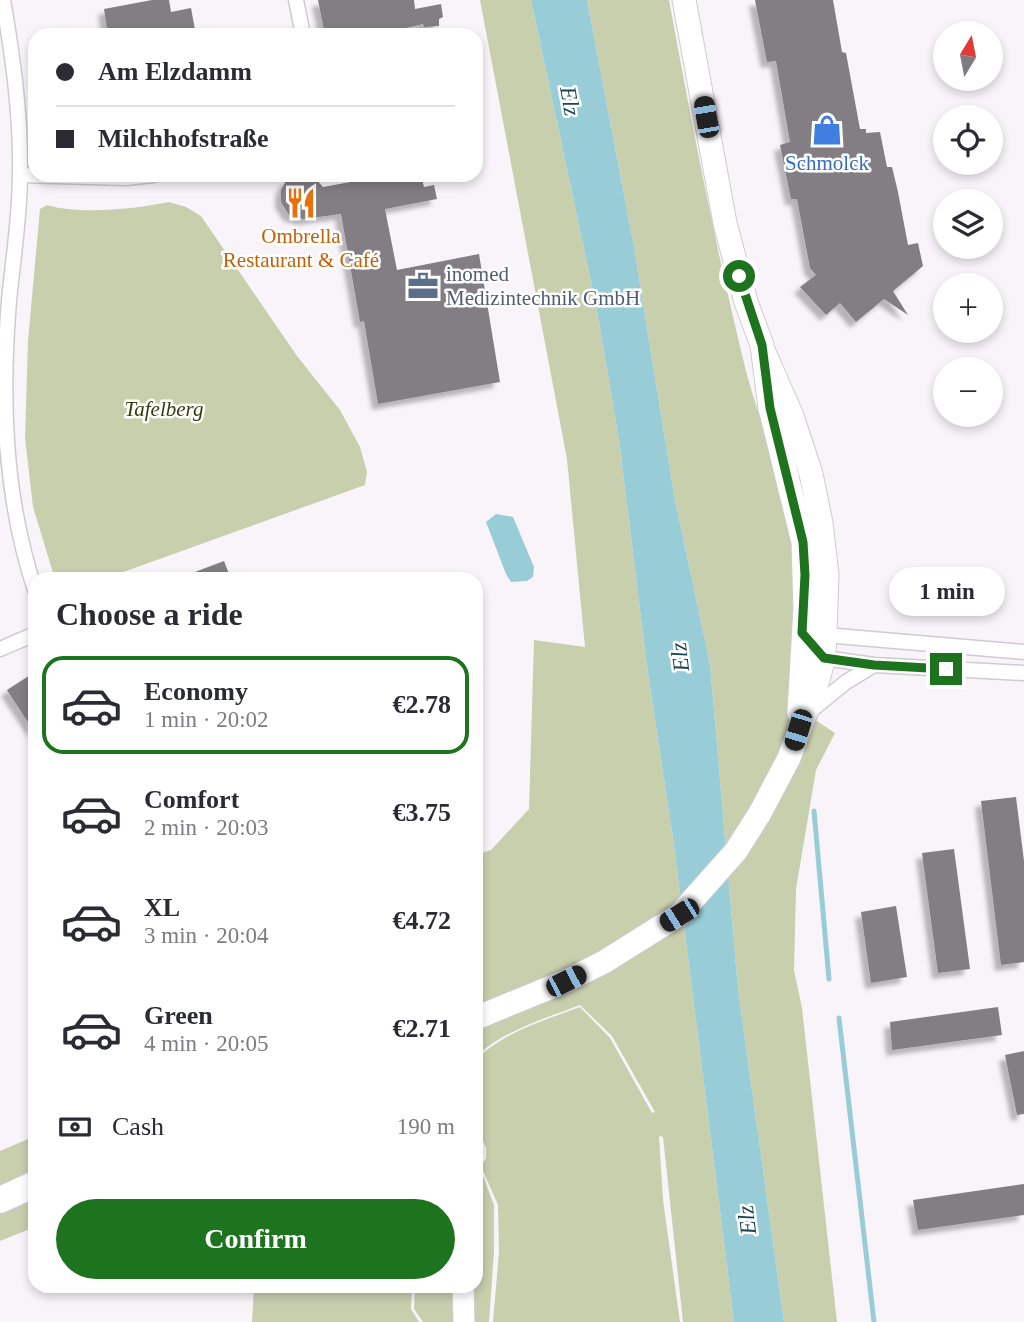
<!DOCTYPE html>
<html lang="en">
<head>
<meta charset="utf-8">
<style>
  :root { --surface:#fff; --page:#f7f7f7; --text:#2b2b33; --muted:#7c7c81; --line:#e1e1e2; --accent:#1e731e }
  body { margin:0; font-family:Georgia,serif; background:var(--page); color:var(--text); height:100vh; display:flex; flex-direction:column; font-size:26px; white-space:nowrap }
  * { box-sizing:border-box; margin:0 }
  p { font-size:23px; color:var(--muted) }
  .icon { flex:none; width:38px; height:38px; fill:none; stroke:currentColor; stroke-width:2; stroke-linecap:round; stroke-linejoin:round }
  .map { position:relative; flex:1; overflow:hidden }
  .side { position:absolute; left:28px; top:572px; width:455px; height:721px; display:flex; flex-direction:column; background:var(--surface); border-radius:21px; box-shadow:0 4px 10px #0003 }
  .side>* { flex:none }
  .guide { position:absolute; left:28px; top:28px; width:455px; height:154px; border-radius:21px; box-shadow:0 4px 10px #0003; display:grid; align-content:center; height:154px; padding:0 28px; background:var(--surface) }
  .needle { width:46px; rotate:10deg }
  .controls { position:absolute; left:933px; top:21px; display:grid; gap:14px }
  .controls a { display:grid; place-items:center; width:70px; height:70px; border-radius:50%; background:var(--surface); box-shadow:0 4px 10px #0003; font-size:35px }
  .end { position:absolute; width:32px; height:32px; margin:-16px; border:9px solid #1e731e; background:#fff; box-shadow:0 0 0 4px #fff }
  .from { border-radius:50% }
  .bubble { position:absolute; height:49px; border-radius:24px; background:var(--surface); box-shadow:0 4px 10px #0003; font-size:23px; font-weight:700; line-height:49px; text-align:center }
  .car { position:absolute; width:21px; height:42px; margin:-21px -10px; border-radius:9px; box-shadow:0 0 5px 2px #0007; background:linear-gradient(#222 24%,#8ab4d8 0 40%,#222 0 76%,#8ab4d8 0 86%,#222 0) }
  .guide b { display:flex; align-items:center; gap:24px; height:66px; font-size:26px }
  .guide b+b { border-top:2px solid var(--line) }
  .guide i { width:18px; height:18px; background:var(--text) }
  ul { padding:0; list-style:none }
  li { display:flex; align-items:center; gap:21px; height:98px; margin:0 14px 10px; padding:0 14px; border:4px solid transparent; border-radius:21px }
  li div { flex:1 }
  li b { display:block; font-size:26px }
  li em { font-style:normal; font-weight:700 }
  li.active { border-color:var(--accent) }
  li>.icon { width:63px; height:63px; stroke-width:1.5 }
  h2 { padding:0 28px; font-size:32px; line-height:84px }
  .pay { display:flex; align-items:center; gap:18px; height:77px; padding:0 28px; font-size:26px }
  .pay p { margin-inline-start:auto }
  .action { display:flex; gap:14px; margin-top:auto; padding:14px 28px }
  .action a { flex:1; height:80px; border-radius:42px; background:var(--accent); color:#fff; font-size:28px; font-weight:700; line-height:80px; text-align:center }
  .map>svg:first-child { display:block }
  .green { fill:#c7cfad }
  .water { fill:#98cdd8 }
  .lines { fill:none; stroke-linecap:round; stroke-linejoin:round }
  .stream { stroke:#98cdd8; stroke-width:5 }
  .building { fill:#827e83; filter:url(#shadow) }
  .street-casing { stroke:#cfcbd1; stroke-width:17 }
  .secondary-casing { stroke:#cfcbd1; stroke-width:24 }
  .primary-casing { stroke:#cfcbd1; stroke-width:25 }
  .highway-casing { stroke:#cfcbd1; stroke-width:29 }
  .street { stroke:#fff; stroke-width:14 }
  .secondary { stroke:#fff; stroke-width:21 }
  .primary { stroke:#fff; stroke-width:23 }
  .highway { stroke:#fff; stroke-width:26 }
  .route { stroke:#1e731e; stroke-width:9 }
  .labels { text-anchor:middle; dominant-baseline:central; stroke-width:5; stroke-linejoin:round; paint-order:stroke }
  .shop-label { font-size:21px; fill:#366cbe; stroke:#fff }
  .food-label { font-size:21px; fill:#c56008; stroke:#fff }
  .service-label { font-size:21px; fill:#4e5e75; stroke:#fff; text-anchor:start }
  .park-label { font-size:21px; font-style:italic; fill:#343c0b; stroke:#fff }
  .water-label { font-size:23px; font-style:italic; fill:#184750; stroke:#fff }
</style>
</head>
<body>
<div class="map">
<svg width="1024" height="1322" viewBox="0 0 1024 1322">
  <defs>
    <filter id="shadow"><feDropShadow dx="-6" dy="6" stdDeviation="2" flood-color="#0004"/></filter>
  </defs>
  <rect width="100%" height="100%" fill="#f9f4fa"/>
  <path class="green" d="M 480,0 L 531,0 L 596,305 L 619,440 L 647,667 L 674,845 L 734,1322 L 683,1322 L 663,1137 L 659,1136 L 663,1200 L 680,1322 L 493,1322 L 499,1252 L 498,1205 L 481,1166 L 486,1158 L 486,1148 L 476,1125 L 476,1061 C 498,1034 548,1019 580,1007 L 610,1038 L 652,1113 L 655,1112 L 612,1036 L 580,1005 C 549,1017 499,1032 476,1057 L 476,855 L 491,850 L 529,809 L 534,640 L 585,647 L 567,459 Z
    M 587,0 L 669,0 C 691,120 714,240 743,359 C 755,410 777,460 788,512 C 800,570 794,644 787,702 L 835,733 L 816,770 L 796,889 L 794,970 L 802,1008 L 837,1322 L 784,1322 L 738,989 L 710,664 L 674,495 L 634,247 Z
    M 169,202 L 186,207 L 201,216 L 297,356 L 340,410 L 360,447 L 367,472 L 365,485 L 104,579 L 55,579 L 33,507 L 25,438 L 28,341 L 40,209 L 47,205 C 78,215 137,209 169,202 Z
    M 476,1129 C 483,1141 487,1153 479,1165 L 494,1205 L 494,1252 L 489,1322 L 423,1322 L 414,1309 L 415,1286 L 476,1286 Z
    M 35,1136 L 35,1227 L 0,1241 L 0,1151 Z
    M 254,1286 L 412,1286 L 411,1309 L 419,1322 L 252,1322 Z"/>
  <path class="water" d="M 531,0 L 587,0 L 634,247 L 674,495 L 710,664 L 738,989 L 784,1322 L 734,1322 L 674,845 L 647,667 L 619,440 L 596,305 Z
    M 496,514 L 513,517 L 534,567 L 533,577 L 527,581 L 511,582 L 506,574 L 486,522 Z"/>
  <g class="lines">
    <path class="stream" d="M 814,811 L 829,979
      M 839,1018 L 874,1322"/>
  </g>
  <path class="building" d="M 152,0 L 169,0 L 171,12 L 191,8 L 196,35 L 108,35 L 104,9 Z
    M 318,0 L 414,0 L 415,9 L 441,4 L 443,17 L 439,19 L 439,26 L 424,27 L 423,24 L 376,35 L 325,35 Z
    M 755,0 L 833,0 L 842,52 L 846,53 L 860,129 L 866,129 L 866,133 L 880,132 L 887,167 L 892,167 L 898,192 L 908,245 L 918,243 L 923,266 L 893,291 L 908,315 L 884,299 L 856,322 L 840,303 L 826,315 L 800,287 L 816,275 L 810,268 L 797,199 L 791,199 L 780,145 L 790,142 L 776,61 L 767,62 Z
    M 297,175 L 314,177 L 323,187 L 378,177 L 378,175 L 421,175 L 424,187 L 434,185 L 437,199 L 385,209 L 397,270 L 479,254 L 500,382 L 378,404 L 364,321 L 360,322 L 341,214 L 303,219 L 289,215 L 281,202 L 281,190 L 286,181 Z
    M 224,561 L 231,579 L 179,579 L 179,578 Z
    M 35,672 L 35,733 L 7,690 Z
    M 1016,797 L 1024,861 L 1024,962 L 1001,965 L 981,801 Z
    M 954,849 L 970,969 L 938,973 L 922,853 Z
    M 896,906 L 907,977 L 871,983 L 861,912 Z
    M 998,1007 L 1002,1035 L 892,1050 L 890,1022 Z
    M 1024,1051 L 1024,1114 L 1017,1115 L 1005,1055 Z
    M 1024,1184 L 1024,1215 L 918,1230 L 913,1200 Z"/>
  <g class="lines">
    <g class="street-casing">
      <path id="street" d="M 3,0 C 13,58 21,115 20,174 C 20,216 13,259 9,301 C 1,399 4,496 35,590
        M 296,0 L 303,35
        M 20,175 L 126,178 L 153,175
        M 825,635 L 1024,652
        M 0,649 L 35,634
        M 824,658 L 874,665 L 1024,673
        M 809,712 L 846,682 L 874,665"/>
    </g>
    <g class="secondary-casing">
      <path id="secondary" d="M 463,1286 L 464,1322"/>
    </g>
    <g class="primary-casing">
      <path id="primary" d="M 684,0 L 725,223 L 746,302 L 762,345 L 770,408 L 803,542 L 805,608 L 799,713
        M 476,1018 L 566,981 L 604,962 L 679,915 L 736,851 L 760,813 L 789,758 L 817,683 L 824,658 L 827,575 L 821,523 L 811,474 L 792,416 L 763,350"/>
    </g>
    <g class="highway-casing">
      <path id="highway" d="M 0,1200 L 35,1184"/>
    </g>
    <use href="#street" class="street"/>
    <use href="#secondary" class="secondary"/>
    <use href="#primary" class="primary"/>
    <use href="#highway" class="highway"/>
  </g>
  <g class="lines">
    <path class="route" d="M 739,276 L 762,345 L 770,408 L 803,542 L 805,575 L 802,633 L 824,658 L 874,665 L 946,669"/>
  </g>
  <defs>
    <g id="shop-bare" transform="scale(2.415)"><path d="M-5-2.5h2.3a2.7 3.5 0 0 1 5.4 0H5L5.5 6h-11ZM-1.5-2.5h3a1.5 2.3 0 0 0-3 0Z" fill="#3f7fe0" stroke="#fff" stroke-width="2.5" paint-order="stroke"/></g>
    <g id="restaurant-bare" transform="scale(2.415)"><path d="M-5-6h1v4h1v-4h1v4h1v-4h1v5L-1.5 .5V6h-2V.5L-5-1ZM5-6V6H3V1.5H1.5Q1.5-4 5-6Z" fill="#e8710a" stroke="#fff" stroke-width="2.5" paint-order="stroke"/></g>
    <g id="office-bare" transform="scale(2.415)"><path d="M-6-3h4V-5.5h4V-3h4V5H-6ZM-1-4.5V-3h2v-1.5ZM-6 0V1H6V0Z" fill="#5c6f8a" stroke="#fff" stroke-width="2.5" paint-order="stroke"/></g>
  </defs>
  <g fill-rule="evenodd">
    <use href="#shop-bare" x="827" y="130"/>
    <use href="#restaurant-bare" x="301" y="203"/>
    <use href="#office-bare" x="423" y="286"/>
  </g>
  <g class="labels">
    <g class="shop-label">
      <text x="827" y="163">Schmolck</text>
    </g>
    <g class="food-label">
      <text x="301" y="236">Ombrella<tspan x="301" dy="24">Restaurant &amp; Café</tspan></text>
    </g>
    <g class="service-label">
      <text x="446" y="274">inomed<tspan x="446" dy="24">Medizintechnik GmbH</tspan></text>
    </g>
    <g class="park-label">
      <text x="164" y="409">Tafelberg</text>
    </g>
    <g class="water-label">
      <text transform="translate(570 101) rotate(80)">Elz</text>
      <text transform="translate(680 657) rotate(-97)">Elz</text>
      <text transform="translate(747 1220) rotate(-97)">Elz</text>
    </g>
  </g>
</svg>
<div class="controls">
<a><svg class="needle" viewBox="-14 -14 28 28"><path d="M0-13l5 13h-10z" fill="#e53935"/><path d="M0 13l5-13h-10z" fill="#7c7c81"/></svg></a>
<a><svg class="icon" aria-label="locate" viewBox="0 0 24 24"><circle cx="12" cy="12" r="6"/><path d="M12 2v4M12 18v4M2 12h4M18 12h4"/></svg></a>
<a><svg class="icon" aria-label="layers" viewBox="0 0 24 24"><path d="M12 4l9 5-9 5-9-5zM3 14l9 5 9-5"/></svg></a>
<a>+</a>
<a>−</a>
</div>
<i class="end from" style="left:739px;top:276px"></i>
<i class="end" style="left:946px;top:669px"></i>
<div class="bubble" style="left:889px;top:567px;width:116px">1 min</div>
<i class="car" style="left:706px;top:117px;rotate:350deg"></i>
<i class="car" style="left:798px;top:730px;rotate:197deg"></i>
<i class="car" style="left:679px;top:915px;rotate:238deg"></i>
<i class="car" style="left:566px;top:981px;rotate:63deg"></i>
<div class="guide">
<b><i class="from"></i>Am Elzdamm</b>
<b><i></i>Milchhofstraße</b>
</div>
<section class="side">
<h2>Choose a ride</h2>
<ul>
<li class="active"><svg class="icon" aria-label="car" viewBox="0 0 24 24"><path d="M5 17H2v-5l4-1 3-4h7l3 4 3 1v5h-3M9 17h6M6 11h13"/><circle cx="7" cy="17" r="2"/><circle cx="17" cy="17" r="2"/></svg><div><b>Economy</b><p>1 min · 20:02</p></div><em>€2.78</em></li>
<li><svg class="icon" aria-label="car" viewBox="0 0 24 24"><path d="M5 17H2v-5l4-1 3-4h7l3 4 3 1v5h-3M9 17h6M6 11h13"/><circle cx="7" cy="17" r="2"/><circle cx="17" cy="17" r="2"/></svg><div><b>Comfort</b><p>2 min · 20:03</p></div><em>€3.75</em></li>
<li><svg class="icon" aria-label="car" viewBox="0 0 24 24"><path d="M5 17H2v-5l4-1 3-4h7l3 4 3 1v5h-3M9 17h6M6 11h13"/><circle cx="7" cy="17" r="2"/><circle cx="17" cy="17" r="2"/></svg><div><b>XL</b><p>3 min · 20:04</p></div><em>€4.72</em></li>
<li><svg class="icon" aria-label="car" viewBox="0 0 24 24"><path d="M5 17H2v-5l4-1 3-4h7l3 4 3 1v5h-3M9 17h6M6 11h13"/><circle cx="7" cy="17" r="2"/><circle cx="17" cy="17" r="2"/></svg><div><b>Green</b><p>4 min · 20:05</p></div><em>€2.71</em></li>
</ul>
<div class="pay"><svg class="icon" aria-label="cash" viewBox="0 0 24 24"><path d="M3 7h18v10H3z"/><circle cx="12" cy="12" r="2"/></svg>Cash<p>190 m</p></div>
<div class="action"><a>Confirm</a></div>
</section>
</div>
</body>
</html>
